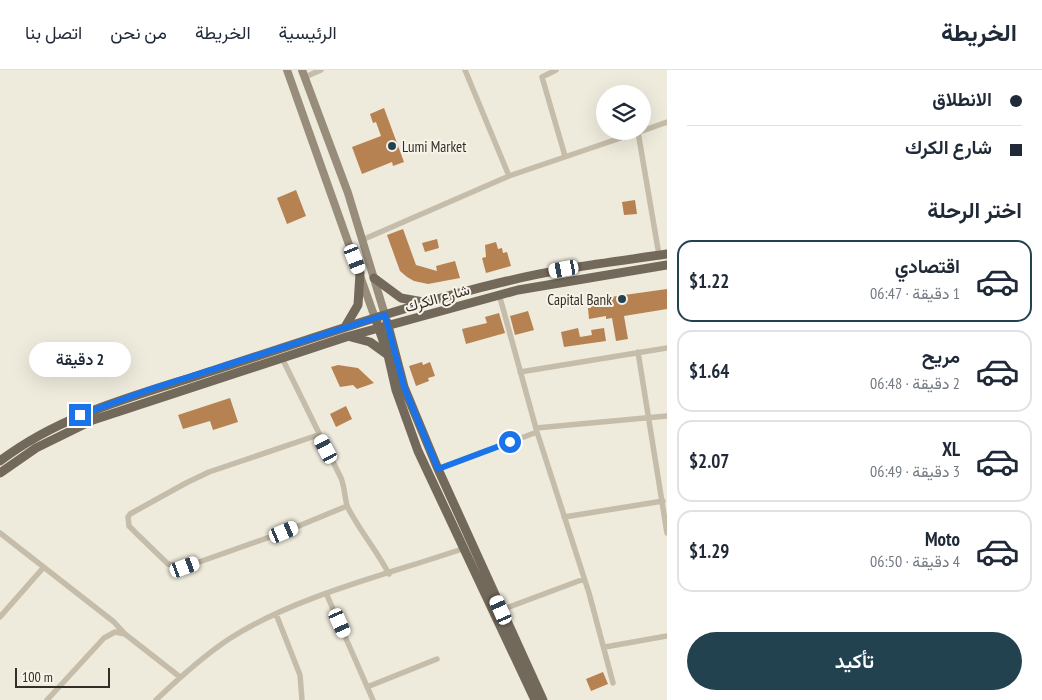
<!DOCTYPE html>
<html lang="ar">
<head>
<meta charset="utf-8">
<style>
  :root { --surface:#fff; --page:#f2f2f3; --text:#1f2937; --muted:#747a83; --line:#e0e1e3; --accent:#234250 }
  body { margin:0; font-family:"PT Sans Narrow",Vazirmatn,sans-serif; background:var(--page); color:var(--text); direction:rtl; height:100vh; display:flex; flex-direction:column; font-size:19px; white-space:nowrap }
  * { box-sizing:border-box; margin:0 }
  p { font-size:16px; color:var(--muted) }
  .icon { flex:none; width:28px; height:28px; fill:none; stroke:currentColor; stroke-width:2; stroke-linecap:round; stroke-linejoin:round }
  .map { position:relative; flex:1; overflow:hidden; direction:ltr }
  .details { display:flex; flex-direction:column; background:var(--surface); width:375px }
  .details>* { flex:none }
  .guide { display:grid; align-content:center; height:110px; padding:0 20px; background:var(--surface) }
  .controls { position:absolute; left:596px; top:15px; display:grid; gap:10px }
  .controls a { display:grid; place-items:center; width:55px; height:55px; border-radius:50%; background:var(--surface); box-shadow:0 5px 20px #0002; font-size:25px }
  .scale { position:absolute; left:15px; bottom:12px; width:95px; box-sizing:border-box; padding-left:5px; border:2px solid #332e28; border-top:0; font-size:14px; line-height:18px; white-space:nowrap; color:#332e28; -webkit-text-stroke:4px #f7f3e8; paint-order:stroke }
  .end { position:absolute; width:22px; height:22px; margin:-11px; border:6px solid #1a73e8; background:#fff; box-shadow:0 0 0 2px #fff }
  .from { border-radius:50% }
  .bubble { position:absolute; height:35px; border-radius:18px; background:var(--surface); box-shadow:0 5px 20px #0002; font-size:16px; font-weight:600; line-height:35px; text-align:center; direction:rtl }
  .car { position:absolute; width:15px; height:30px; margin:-15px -8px; border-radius:6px; box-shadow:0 0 4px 1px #0007; background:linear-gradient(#fff 24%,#345 0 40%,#fff 0 76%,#345 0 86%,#fff 0) }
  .guide b { display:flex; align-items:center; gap:18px; height:48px; font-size:19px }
  .guide b+b { border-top:1px solid var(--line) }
  .guide i { width:12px; height:12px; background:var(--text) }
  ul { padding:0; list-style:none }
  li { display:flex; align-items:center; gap:15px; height:82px; margin:0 10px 8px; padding:0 10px; border:2px solid var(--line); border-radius:15px }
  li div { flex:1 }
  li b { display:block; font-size:19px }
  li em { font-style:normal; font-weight:600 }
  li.selected { border-color:var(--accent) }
  li>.icon { width:45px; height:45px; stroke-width:1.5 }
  h2 { padding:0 20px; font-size:22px; line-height:60px }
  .action { display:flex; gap:10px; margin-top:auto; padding:10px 20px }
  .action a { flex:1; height:58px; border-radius:30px; background:var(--accent); color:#fff; font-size:20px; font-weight:600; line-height:58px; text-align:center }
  header { display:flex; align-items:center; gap:30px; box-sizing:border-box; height:70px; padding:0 25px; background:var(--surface); border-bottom:1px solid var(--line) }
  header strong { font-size:24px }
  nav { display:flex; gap:28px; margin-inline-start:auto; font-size:18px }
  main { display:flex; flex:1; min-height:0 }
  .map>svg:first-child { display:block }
  .building { fill:#b78251 }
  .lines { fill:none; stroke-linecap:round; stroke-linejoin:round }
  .minor { stroke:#c5bda9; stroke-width:5.5 }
  .secondary { stroke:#988d7b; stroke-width:8 }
  .primary { stroke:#73695b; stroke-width:9 }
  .route { stroke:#1a73e8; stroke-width:6 }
  .poi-dot { fill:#234250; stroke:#f7f3e8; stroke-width:2 }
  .labels { text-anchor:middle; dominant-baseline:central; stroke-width:4; stroke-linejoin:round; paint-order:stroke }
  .poi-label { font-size:15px; fill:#332e28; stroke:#f7f3e8; text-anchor:start }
  .street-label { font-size:15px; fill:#332e28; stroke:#f7f3e8 }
</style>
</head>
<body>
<header>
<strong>الخريطة</strong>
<nav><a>الرئيسية</a><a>الخريطة</a><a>من نحن</a><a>اتصل بنا</a></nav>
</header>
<main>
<section class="details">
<div class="guide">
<b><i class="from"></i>الانطلاق</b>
<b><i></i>شارع الكرك</b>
</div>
<h2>اختر الرحلة</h2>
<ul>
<li class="selected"><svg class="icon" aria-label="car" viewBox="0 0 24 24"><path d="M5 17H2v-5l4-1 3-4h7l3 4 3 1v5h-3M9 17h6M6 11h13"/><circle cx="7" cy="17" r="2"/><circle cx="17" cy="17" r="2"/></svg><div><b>اقتصادي</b><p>1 دقيقة · 06:47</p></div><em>$1.22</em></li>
<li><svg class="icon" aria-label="car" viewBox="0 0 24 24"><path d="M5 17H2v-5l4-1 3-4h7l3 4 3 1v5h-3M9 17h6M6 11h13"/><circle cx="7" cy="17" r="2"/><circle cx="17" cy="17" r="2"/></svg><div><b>مريح</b><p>2 دقيقة · 06:48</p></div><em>$1.64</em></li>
<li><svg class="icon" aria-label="car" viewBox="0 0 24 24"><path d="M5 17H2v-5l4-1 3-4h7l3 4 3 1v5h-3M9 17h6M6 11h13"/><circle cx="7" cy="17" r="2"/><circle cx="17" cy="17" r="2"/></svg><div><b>XL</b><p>3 دقيقة · 06:49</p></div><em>$2.07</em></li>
<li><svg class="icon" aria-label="car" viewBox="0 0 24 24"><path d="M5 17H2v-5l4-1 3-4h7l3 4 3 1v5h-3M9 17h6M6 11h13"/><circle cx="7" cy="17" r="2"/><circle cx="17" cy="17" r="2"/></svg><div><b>Moto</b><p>4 دقيقة · 06:50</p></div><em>$1.29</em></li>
</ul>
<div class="action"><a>تأكيد</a></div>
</section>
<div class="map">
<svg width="667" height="630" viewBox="0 0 667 630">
  <rect width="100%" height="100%" fill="#eeeadc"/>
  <path class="building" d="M 384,38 L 404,92 L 393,96 L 392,92 L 362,104 L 352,77 L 381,66 L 376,52 L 373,53 L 370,44 Z
    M 296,120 L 306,146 L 287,154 L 277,128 Z
    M 635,130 L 637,144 L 624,145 L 622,132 Z
    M 403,159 L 416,195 L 437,201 L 436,196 L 455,191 L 460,208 L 428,214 L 414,211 L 407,207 L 400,201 L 387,165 Z
    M 437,169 L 439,178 L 425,182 L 422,173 Z
    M 496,172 L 498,179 L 502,178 L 503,183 L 507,182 L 511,196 L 486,203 L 482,188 L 486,187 L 485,175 Z
    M 667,219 L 667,239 L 624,246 L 628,269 L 616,271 L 612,248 L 606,249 L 606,246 L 589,249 L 588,238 L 591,238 L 591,235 L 603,233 L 603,228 Z
    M 528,241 L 534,260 L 515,265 L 510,246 Z
    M 499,243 L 505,263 L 466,274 L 462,259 L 487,253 L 485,247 Z
    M 578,258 L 580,267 L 592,265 L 591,260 L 604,258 L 606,271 L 564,277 L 561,262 Z
    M 422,292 L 423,295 L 430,292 L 435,306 L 428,308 L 429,311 L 416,316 L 409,296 Z
    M 338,295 L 358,298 L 374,313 L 357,319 L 353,315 L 340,317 L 331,297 Z
    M 230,328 L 238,352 L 213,360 L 210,351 L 183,359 L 178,345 Z
    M 346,336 L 352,349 L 336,357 L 330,344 Z
    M 603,602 L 608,614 L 591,621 L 586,609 Z"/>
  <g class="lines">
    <path class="minor" d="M 465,0 L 509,106
      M 556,0 L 542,7 L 565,86
      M 305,7 L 321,0
      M 642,61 L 667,52
      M 638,62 L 659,185
      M 362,170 L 509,106 L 641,61
      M 499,224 L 537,362 L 589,523 L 613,613
      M 638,282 L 667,463
      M 282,288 L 341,408 C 345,417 345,433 348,438 C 360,461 377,481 389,504
      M 520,302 L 667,278
      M 536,358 L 667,346
      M 318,365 L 209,402 L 186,413 L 130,444 L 128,447 L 129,456 L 137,464 L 168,494 L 185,497 L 284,462 L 347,436
      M 438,399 L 537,362
      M 564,447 L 663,431
      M 0,463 L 114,552 L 125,564
      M 326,523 L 373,630
      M 501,540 L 584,509
      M 276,544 L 300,605 L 302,630
      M 0,547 L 43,498
      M 605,577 L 667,566
      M 367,617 L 437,589
      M 47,630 L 104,568 L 115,562 L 125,564 L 180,607
      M 156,630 C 179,608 202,587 229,569 C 296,526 386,505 462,479"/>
    <path class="secondary" d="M 287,0 L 375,248
      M 302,0 L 348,123 L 385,245"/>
    <path class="primary" d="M 374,208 L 401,228 L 423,232
      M 387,252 L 404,317 L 438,399 L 543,630
      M 377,253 L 388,285 L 396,320 L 418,381 L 535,630
      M 345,257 L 358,235 L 360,203
      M 351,267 L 370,272 L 388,285
      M 0,391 C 64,342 143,324 218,299 C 314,268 409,234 507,211 C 560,198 613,192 667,184
      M 0,403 L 36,378 L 93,350 L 346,267 L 518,220 L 667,195"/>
  </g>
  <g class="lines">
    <path class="route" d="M 80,345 L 154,318 L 385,245 L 404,317 L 438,399 L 510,372"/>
  </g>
  <g class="poi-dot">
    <circle cx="392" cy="76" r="5"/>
    <circle cx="622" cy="229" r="5"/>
  </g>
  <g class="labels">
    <g class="poi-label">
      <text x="402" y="76">Lumi Market</text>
      <text x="612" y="229" text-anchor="end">Capital Bank</text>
    </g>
    <g class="street-label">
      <text transform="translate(437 228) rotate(-16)">شارع الكرك</text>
    </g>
  </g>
</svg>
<div class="controls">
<a><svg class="icon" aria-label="layers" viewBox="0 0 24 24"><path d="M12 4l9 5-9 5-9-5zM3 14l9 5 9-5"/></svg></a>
</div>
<div class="scale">100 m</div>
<i class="end from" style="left:510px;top:372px"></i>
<i class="end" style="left:80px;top:345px"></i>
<div class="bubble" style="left:29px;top:272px;width:102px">2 دقيقة</div>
<i class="car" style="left:355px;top:189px;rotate:159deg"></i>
<i class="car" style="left:564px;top:199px;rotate:260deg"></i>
<i class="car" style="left:326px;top:379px;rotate:332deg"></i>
<i class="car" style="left:284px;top:462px;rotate:67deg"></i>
<i class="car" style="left:185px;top:497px;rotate:70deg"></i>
<i class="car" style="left:501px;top:540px;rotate:336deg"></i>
<i class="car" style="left:340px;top:553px;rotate:156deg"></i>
</div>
</main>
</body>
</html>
